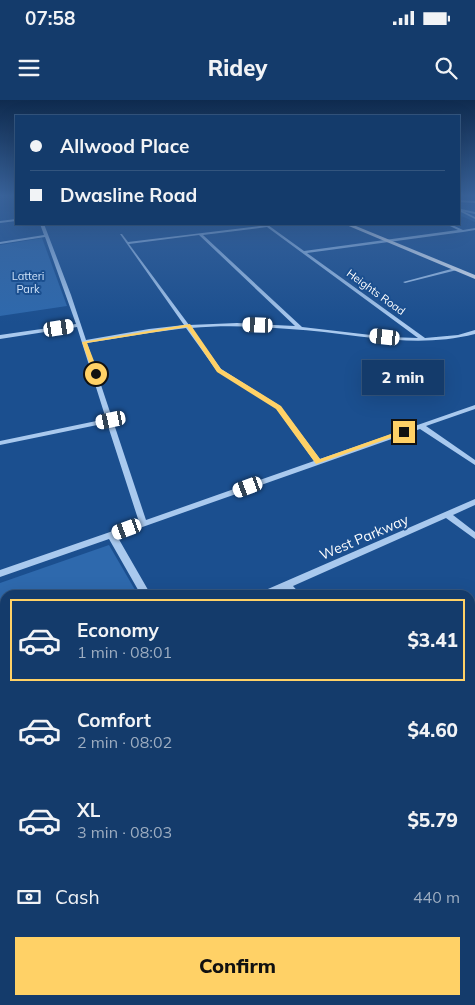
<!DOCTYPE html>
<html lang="en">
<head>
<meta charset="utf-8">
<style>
  :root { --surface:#143b6b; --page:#1d4271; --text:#f1f3f6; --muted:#9dadc1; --line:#33557e; --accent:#ffd166 }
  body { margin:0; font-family:Mulish,sans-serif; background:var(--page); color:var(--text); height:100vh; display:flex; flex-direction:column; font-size:19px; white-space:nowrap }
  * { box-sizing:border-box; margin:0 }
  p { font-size:16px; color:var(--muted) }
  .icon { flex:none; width:28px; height:28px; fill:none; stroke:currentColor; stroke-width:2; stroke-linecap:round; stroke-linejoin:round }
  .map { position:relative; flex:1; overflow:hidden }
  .drawer { position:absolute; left:0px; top:490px; width:475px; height:415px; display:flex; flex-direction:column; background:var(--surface); border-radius:15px 15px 0 0; box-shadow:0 5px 20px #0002,0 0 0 1px var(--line) }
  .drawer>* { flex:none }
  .hud { position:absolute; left:15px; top:15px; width:445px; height:110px; border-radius:0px; box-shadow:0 5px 20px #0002,0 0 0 1px var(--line); display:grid; align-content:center; height:110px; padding:0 15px; background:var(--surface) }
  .end { position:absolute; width:22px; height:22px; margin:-11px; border:6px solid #ffd166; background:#111; box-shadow:0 0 0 2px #111 }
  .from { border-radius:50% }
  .bubble { position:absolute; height:35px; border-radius:0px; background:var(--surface); box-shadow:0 5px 20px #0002,0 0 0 1px var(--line); font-size:16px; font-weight:800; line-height:35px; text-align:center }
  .car { position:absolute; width:15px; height:30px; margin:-15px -8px; border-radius:6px; box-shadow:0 0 4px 1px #0007; background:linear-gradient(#fff 24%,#345 0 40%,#fff 0 76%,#345 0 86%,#fff 0) }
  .hud b { display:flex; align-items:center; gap:18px; height:48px; font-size:19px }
  .hud b+b { border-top:1px solid var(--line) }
  .hud i { width:12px; height:12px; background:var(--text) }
  ul { padding:9px 0 0; list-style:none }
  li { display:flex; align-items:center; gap:15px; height:82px; margin:0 10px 8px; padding:0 5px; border:2px solid transparent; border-radius:0px }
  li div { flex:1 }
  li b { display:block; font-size:19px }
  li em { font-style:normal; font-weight:800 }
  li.on { border-color:var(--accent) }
  li>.icon { width:45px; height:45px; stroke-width:1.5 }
  .pay { display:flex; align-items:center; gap:12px; height:55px; padding:0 15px; font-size:19px }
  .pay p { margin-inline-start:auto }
  .primary-button { display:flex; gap:10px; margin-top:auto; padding:10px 15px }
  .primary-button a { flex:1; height:58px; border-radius:0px; background:var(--accent); color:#111; font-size:20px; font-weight:800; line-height:58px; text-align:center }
  .status { display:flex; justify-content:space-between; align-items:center; height:35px; padding:0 25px; background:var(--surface); direction:ltr }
  .status svg { height:14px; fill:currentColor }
  header { display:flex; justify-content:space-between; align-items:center; height:65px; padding:0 15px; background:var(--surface); font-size:22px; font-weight:800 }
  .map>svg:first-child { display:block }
  .green { fill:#2e69ad }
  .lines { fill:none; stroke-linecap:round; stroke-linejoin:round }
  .stream { stroke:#9cc4f0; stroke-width:2 }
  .minor { fill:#a9c9ee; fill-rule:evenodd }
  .major { fill:#f0f6ff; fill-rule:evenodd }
  .route { fill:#ffd166 }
  .labels { text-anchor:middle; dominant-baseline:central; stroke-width:4; stroke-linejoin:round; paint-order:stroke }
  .far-park-label { font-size:11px; fill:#cfe3fa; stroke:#1b4f8f }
  .far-street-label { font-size:11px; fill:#fff; stroke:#1b4f8f }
  .street-label { font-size:14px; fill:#fff; stroke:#1b4f8f }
</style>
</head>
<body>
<div class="status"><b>07:58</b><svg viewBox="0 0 49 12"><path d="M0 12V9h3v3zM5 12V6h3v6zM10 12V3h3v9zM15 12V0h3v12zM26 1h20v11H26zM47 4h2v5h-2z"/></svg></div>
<header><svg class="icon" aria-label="menu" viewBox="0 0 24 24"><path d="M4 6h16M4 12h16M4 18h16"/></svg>Ridey<svg class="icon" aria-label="search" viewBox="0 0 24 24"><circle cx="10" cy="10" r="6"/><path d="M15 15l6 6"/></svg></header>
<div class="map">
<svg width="475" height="905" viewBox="0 0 475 905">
  <rect width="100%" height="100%" fill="#1b4f8f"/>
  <path class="green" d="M 459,96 L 475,96 L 475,122 L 459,115 Z
    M 42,138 L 67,206 L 0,216 L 0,145 Z
    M 109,445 L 138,495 L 5,495 L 5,900 L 384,900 L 387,905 L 0,905 L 0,483 Z"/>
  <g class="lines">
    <path class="stream" d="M 461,110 L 475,113"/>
    <path class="minor" d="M 459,100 L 475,101 L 475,103 L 459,102 Z
      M 459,109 L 475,117 L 475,119 L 459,111 Z
      M 16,119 L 16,121 L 0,123 L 0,121 Z
      M 40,124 L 44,124 L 71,195 L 86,240 L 149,229 L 184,225 L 120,134 L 122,134 L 128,142 L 268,125 L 304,151 L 458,130 L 446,124 L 450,124 L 463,130 L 475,128 L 475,130 L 463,132 L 307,153 L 425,238 L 458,235 L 475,230 L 475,234 C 424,247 375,238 324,232 C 280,228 236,224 191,228 L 221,269 L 280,306 L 320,359 L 475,305 L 475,309 L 426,326 L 475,360 L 475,365 L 420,329 L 117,436 L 151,495 L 141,495 L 109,439 L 0,477 L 0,470 L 139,422 L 107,323 L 0,345 L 0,341 L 106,319 L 77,227 L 0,239 L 0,235 L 76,224 L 45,137 L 0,144 L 0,142 L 44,135 ZM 267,127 L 418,238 L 388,237 L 302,227 L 203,135 ZM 199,135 L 295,226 L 237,223 L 189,225 L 129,144 ZM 186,228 L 217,271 L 276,308 L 314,361 L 146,420 L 113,321 L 114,320 L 112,318 L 87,243 L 149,233 Z
      M 455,168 L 457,170 L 405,183 L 403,182 Z
      M 475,399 L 475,405 L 453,415 L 475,432 L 475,439 L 446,418 L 293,486 L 301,495 L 290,495 L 285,490 L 273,495 L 259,495 L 261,492 Z
      M 470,665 L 475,667 L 475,681 L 470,679 Z"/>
    <path class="major" d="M 344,124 L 351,124 L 475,175 L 475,179 Z"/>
  </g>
  <linearGradient id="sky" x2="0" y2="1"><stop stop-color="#0f2b4f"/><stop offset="0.43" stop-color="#39639b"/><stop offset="1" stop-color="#39639b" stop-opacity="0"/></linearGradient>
  <rect width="475" height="223" fill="url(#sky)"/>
  <path class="route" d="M 190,224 L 221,269 L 281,306 L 320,359 L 402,330 L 407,332 L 316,364 L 276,309 L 217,272 L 187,227 L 87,243 L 99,274 L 96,276 L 93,274 L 82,242 Z"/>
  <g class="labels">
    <g class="far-park-label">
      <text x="28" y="176">Latteri<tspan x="28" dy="13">Park</tspan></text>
    </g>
    <g class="far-street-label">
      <text transform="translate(376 192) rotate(36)">Heights Road</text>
    </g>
    <g class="street-label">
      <text transform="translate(364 437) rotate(-23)">West Parkway</text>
    </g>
  </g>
</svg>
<i class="end from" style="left:96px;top:274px"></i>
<i class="end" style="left:404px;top:332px"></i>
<div class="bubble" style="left:362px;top:260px;width:82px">2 min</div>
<i class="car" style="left:258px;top:225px;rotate:272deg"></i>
<i class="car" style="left:59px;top:228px;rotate:81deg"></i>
<i class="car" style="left:385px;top:237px;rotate:276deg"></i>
<i class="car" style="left:111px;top:320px;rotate:258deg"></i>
<i class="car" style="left:248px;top:387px;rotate:250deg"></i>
<i class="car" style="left:127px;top:429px;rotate:250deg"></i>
<div class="hud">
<b><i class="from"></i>Allwood Place</b>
<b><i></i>Dwasline Road</b>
</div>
<section class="drawer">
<ul>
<li class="on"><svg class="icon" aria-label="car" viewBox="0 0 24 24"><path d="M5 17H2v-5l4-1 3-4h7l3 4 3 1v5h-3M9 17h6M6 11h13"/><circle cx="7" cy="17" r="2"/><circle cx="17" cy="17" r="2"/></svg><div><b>Economy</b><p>1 min · 08:01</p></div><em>$3.41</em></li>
<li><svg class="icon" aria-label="car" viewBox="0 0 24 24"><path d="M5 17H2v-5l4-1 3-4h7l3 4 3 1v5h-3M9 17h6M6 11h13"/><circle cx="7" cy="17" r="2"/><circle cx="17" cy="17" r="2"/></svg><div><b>Comfort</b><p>2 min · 08:02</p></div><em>$4.60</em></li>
<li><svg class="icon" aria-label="car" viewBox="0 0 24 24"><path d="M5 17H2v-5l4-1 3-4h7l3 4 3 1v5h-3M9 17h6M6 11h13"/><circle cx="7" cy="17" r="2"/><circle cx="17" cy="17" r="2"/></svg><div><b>XL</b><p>3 min · 08:03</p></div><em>$5.79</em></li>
</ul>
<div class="pay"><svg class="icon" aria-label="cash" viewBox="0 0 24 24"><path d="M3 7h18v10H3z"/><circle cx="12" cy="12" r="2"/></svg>Cash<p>440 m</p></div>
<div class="primary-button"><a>Confirm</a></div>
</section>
</div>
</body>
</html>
